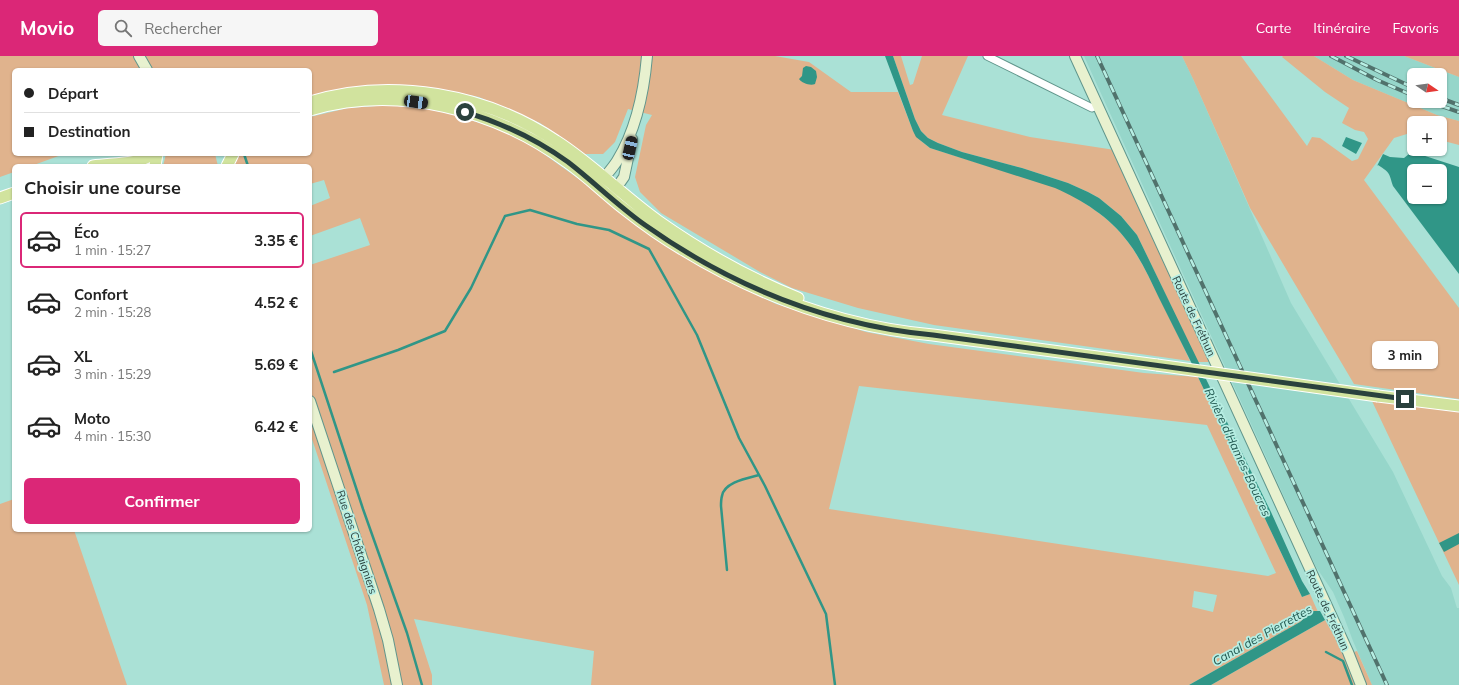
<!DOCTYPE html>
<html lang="fr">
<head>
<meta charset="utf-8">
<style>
  :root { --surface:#fff; --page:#f6f6f6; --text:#222; --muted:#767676; --line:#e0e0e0; --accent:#db2777 }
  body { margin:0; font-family:Mulish,sans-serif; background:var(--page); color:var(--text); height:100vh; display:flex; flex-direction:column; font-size:15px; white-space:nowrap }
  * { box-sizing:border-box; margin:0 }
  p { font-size:13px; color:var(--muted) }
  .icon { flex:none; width:22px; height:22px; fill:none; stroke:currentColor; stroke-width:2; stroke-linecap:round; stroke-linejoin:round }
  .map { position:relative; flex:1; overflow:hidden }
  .panel { position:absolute; left:12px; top:108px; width:300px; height:368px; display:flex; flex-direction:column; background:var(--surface); border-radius:6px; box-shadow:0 1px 3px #0004 }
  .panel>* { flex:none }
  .banner { position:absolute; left:12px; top:12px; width:300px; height:88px; border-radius:6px; box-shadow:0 1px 3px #0004; display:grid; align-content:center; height:88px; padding:0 12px; background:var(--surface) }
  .needle { width:26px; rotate:103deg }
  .fabs { position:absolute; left:1407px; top:12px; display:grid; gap:8px }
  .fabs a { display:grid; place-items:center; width:40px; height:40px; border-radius:6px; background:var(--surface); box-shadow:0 1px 3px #0004; font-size:20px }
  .end { position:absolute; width:18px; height:18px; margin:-9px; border:5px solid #2a413d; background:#fff; box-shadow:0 0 0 2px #fff }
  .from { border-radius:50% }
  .bubble { position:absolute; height:28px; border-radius:6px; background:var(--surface); box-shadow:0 1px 3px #0004; font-size:13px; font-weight:700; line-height:28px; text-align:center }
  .car { position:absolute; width:12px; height:24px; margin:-12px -6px; border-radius:5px; box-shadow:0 0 3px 1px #0007; background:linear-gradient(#222 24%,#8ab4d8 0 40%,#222 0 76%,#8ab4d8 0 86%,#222 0) }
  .banner b { display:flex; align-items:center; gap:14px; height:38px; font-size:15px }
  .banner b+b { border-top:1px solid var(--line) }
  .banner i { width:10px; height:10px; background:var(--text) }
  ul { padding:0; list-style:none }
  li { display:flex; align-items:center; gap:12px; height:56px; margin:0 8px 6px; padding:0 4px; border:2px solid transparent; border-radius:6px }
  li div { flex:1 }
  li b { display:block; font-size:15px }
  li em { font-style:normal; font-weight:700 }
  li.selected { border-color:var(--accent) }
  li>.icon { width:36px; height:36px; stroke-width:1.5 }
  h2 { padding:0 12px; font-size:18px; line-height:48px }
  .primary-button { display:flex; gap:8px; margin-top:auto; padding:8px 12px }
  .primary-button a { flex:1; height:46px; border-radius:6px; background:var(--accent); color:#fff; font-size:16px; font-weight:700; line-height:46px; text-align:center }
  header { display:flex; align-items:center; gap:24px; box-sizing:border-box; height:56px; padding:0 20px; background:var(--accent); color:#fff }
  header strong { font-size:19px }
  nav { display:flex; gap:22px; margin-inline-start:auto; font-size:14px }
  .search { width:280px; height:36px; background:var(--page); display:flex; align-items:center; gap:10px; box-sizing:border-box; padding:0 14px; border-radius:6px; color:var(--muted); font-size:15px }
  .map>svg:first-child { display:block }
  .built { fill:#96d6ca; fill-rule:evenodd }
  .green { fill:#e0b38d; fill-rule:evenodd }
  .water { fill:#309687; fill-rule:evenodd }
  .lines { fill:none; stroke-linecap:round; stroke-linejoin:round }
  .stream { stroke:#309687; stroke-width:2.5 }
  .street-casing { stroke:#61968c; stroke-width:9 }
  .secondary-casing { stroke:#61968c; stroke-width:12 }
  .primary-casing { stroke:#fff; stroke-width:13 }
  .street { stroke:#fff; stroke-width:7 }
  .secondary { stroke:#e8f1cf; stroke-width:10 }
  .primary { stroke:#d1e39e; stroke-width:11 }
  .rail-casing { stroke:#51726c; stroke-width:4 }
  .rail { stroke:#b7eee3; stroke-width:2.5; stroke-dasharray:8; stroke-linecap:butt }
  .primary-bridge-casing { stroke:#fff; stroke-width:13; stroke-linecap:butt }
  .primary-bridge { stroke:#d1e39e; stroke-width:11 }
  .route { stroke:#2a413d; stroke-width:5 }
  .labels { text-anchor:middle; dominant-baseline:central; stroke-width:3.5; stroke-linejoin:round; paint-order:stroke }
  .street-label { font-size:11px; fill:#2a413d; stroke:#b7eee3 }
  .water-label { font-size:12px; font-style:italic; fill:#225951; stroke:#b7eee3 }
</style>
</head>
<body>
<header>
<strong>Movio</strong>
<div class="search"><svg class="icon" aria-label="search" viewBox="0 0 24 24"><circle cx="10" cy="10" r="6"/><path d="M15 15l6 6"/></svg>Rechercher</div>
<nav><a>Carte</a><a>Itinéraire</a><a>Favoris</a></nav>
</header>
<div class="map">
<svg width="1459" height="629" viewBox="0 0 1459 629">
  <rect width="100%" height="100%" fill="#aae1d6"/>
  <path class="built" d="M 1084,0 L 1182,0 L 1194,25 L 1291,247 L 1393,416 L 1442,520 L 1451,532 L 1456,549 L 1457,552 L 1459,552 L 1459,629 L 1372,629 L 1353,585 L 1344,561 L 1333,536 L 1316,511 Z
    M 1314,0 L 1404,0 L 1459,21 L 1459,65 L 1437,59 L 1353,24 ZM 1414,19 L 1440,19 L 1440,45 L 1414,45 Z"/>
  <path class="green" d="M 0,0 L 775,0 L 809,6 L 851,36 L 898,36 L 913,75 L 921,85 L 930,92 L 1055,131 C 1082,144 1110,161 1128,186 C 1140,202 1149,221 1158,239 C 1169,261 1180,283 1190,305 L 934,269 L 858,252 L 792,232 L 760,216 L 661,157 L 640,136 L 635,121 L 646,69 L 652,59 L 628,53 L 615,86 L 603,98 L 585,98 L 540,67 L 479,41 L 428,31 L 349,33 L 310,41 L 310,14 L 14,14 L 14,98 L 64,98 L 31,110 L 14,110 L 14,116 L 0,121 Z
    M 893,0 L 901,0 L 910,29 L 913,28 L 922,0 L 968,0 L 942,59 L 1030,81 L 1115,94 L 1209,306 L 1198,306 L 1137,179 L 1121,160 L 1099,142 L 1088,136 L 1068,127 L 1022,112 L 962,96 L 938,87 L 928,82 L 921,75 L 915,63 Z
    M 1182,0 L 1241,0 L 1307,90 L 1312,81 L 1320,82 L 1352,105 L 1358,103 L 1368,83 L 1364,76 L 1355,74 L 1342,67 L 1349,52 L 1325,36 L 1282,1 L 1283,0 L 1314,0 L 1353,24 L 1437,59 L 1459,65 L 1459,89 L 1440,84 L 1440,67 L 1414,67 L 1414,78 L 1410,77 L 1394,82 L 1364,124 L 1459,252 L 1459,343 L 1354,328 L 1250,152 L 1194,25 Z
    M 1404,0 L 1459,0 L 1459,21 Z
    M 390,49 L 427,53 L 456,59 L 503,75 L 534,91 L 590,131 L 657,184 L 730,226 L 776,248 L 866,276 L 929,288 L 1144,317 L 1198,321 L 1302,541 L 1310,538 L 1318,556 L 1312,555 L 1300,566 L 1189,629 L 591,629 L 594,595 L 414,563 L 432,619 L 432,629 L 384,629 L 367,549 L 310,377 L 310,209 L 370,189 L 360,162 L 310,180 L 310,150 L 330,142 L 324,124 L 310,128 L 310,110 L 234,110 L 239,100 L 242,98 L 310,98 L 310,61 L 348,52 ZM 859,330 L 1207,369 L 1276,517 L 1268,520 L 829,453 ZM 1194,535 L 1217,539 L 1213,556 L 1192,551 Z
    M 166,98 L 215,98 L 218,110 L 163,110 Z
    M 1372,345 L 1459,356 L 1459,529 Z
    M 14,443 L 14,474 L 74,474 L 127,629 L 0,629 L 0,448 Z
    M 1325,564 L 1345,599 L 1357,595 L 1372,629 L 1211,629 Z"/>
  <path class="water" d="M 885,0 L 893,0 L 915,63 L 921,75 L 928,82 L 938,87 L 962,96 L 1022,112 L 1068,127 L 1088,136 L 1099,142 L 1121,160 L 1137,179 L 1200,309 L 1192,308 C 1181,286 1170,264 1159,242 C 1150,223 1141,203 1128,186 C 1110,161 1082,144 1055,132 L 930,92 L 916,81 L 913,75 Z
    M 806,10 L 811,11 L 816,15 L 817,21 L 815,28 C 810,30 802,27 799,23 L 802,20 L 803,12 Z
    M 1346,81 L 1362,87 L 1356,98 L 1342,90 Z
    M 1383,98 L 1390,101 L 1404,102 L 1409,98 L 1419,98 L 1459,111 L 1459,218 L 1393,130 C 1389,118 1391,117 1378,109 L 1377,110 ZM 1414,115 L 1440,115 L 1440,141 L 1414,141 Z
    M 1198,321 L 1206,323 L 1271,456 L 1302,525 L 1310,538 L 1302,541 Z
    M 1459,477 L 1459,488 L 1444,496 L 1439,487 Z
    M 1312,555 L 1320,555 L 1325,564 L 1211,629 L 1189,629 L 1300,566 Z"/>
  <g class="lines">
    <path class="stream" d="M 244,98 L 248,110
      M 310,292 L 363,453 L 407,577 L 422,629
      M 334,316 L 398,294 L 445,275 L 471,232 L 505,160 L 530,154 L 577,168 L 609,174 L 649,193 L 697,279 L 739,382 L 765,430 L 826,558 L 835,629
      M 727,514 L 721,450 C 721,447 721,443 722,440 C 724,426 748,422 759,419
      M 1326,596 L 1343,605 L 1352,629"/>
    <g class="street-casing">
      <path id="street" d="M 987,0 L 1092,52 L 1098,50"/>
    </g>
    <g class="secondary-casing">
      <path id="secondary" d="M 139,0 L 147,14
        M 1075,0 L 1348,596 L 1361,629
        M 600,127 C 605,120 612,113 617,105 C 636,74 644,36 647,0
        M 610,141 L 624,121 L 632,83
        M 310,345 L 379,553 L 388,584 L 397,629"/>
    </g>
    <g class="primary-casing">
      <path id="primary" d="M 310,46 C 391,21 486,38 556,85 C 592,108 623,140 658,165 C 702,196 748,222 798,242
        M 310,54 C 397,28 495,53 567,106 C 587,120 604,137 623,152 C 642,167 661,181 682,193 C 759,240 844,271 933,279 L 1157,309
        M 93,110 C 113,107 136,109 154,98
        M 155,110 L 157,98
        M 227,110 L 233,98
        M 0,142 L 14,137
        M 1378,340 L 1459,350"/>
    </g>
    <use href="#street" class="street"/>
    <use href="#secondary" class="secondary"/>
    <use href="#primary" class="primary"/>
    <g class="rail-casing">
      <path id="rail" d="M 1097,0 L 1387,629
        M 1331,0 L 1377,24 L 1414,40
        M 1346,0 L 1414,32
        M 1440,42 L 1459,49
        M 1427,45 L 1459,56"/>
    </g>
    <use href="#rail" class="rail"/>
    <g class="primary-bridge-casing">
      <path id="primary-bridge" d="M 1157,309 L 1378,340"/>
    </g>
    <use href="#primary-bridge" class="primary-bridge"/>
  </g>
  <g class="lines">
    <path class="route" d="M 465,56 C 502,67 536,83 568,106 C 594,126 618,150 645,169 C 731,230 828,269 933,279 L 1405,343"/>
  </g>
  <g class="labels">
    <g class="street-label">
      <text transform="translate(1194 260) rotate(65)">Route de Fréthun</text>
      <text transform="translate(357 486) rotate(72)">Rue des Châtaigniers</text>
      <text transform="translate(1328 554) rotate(65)">Route de Fréthun</text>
    </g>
    <g class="water-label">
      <text transform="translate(1238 396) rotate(65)">Rivière d'Hames-Boucres</text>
      <text transform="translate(1262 579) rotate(-29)">Canal des Pierrettes</text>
    </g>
  </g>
</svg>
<div class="fabs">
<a><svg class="needle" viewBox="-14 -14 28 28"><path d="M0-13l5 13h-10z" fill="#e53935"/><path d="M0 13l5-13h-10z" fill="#767676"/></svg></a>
<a>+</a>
<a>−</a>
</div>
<i class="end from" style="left:465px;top:56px"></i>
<i class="end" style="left:1405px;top:343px"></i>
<div class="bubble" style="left:1372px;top:285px;width:66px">3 min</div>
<i class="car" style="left:416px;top:46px;rotate:98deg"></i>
<i class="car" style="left:630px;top:92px;rotate:13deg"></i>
<div class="banner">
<b><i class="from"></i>Départ</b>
<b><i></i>Destination</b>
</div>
<section class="panel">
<h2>Choisir une course</h2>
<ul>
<li class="selected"><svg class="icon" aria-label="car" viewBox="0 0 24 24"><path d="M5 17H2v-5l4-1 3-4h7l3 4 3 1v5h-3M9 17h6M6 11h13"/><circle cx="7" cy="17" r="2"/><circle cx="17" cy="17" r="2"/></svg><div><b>Éco</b><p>1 min · 15:27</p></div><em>3.35 €</em></li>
<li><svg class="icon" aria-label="car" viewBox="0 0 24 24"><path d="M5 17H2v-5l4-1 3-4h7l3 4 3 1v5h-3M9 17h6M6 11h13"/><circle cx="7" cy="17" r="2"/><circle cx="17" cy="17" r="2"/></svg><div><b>Confort</b><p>2 min · 15:28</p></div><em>4.52 €</em></li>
<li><svg class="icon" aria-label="car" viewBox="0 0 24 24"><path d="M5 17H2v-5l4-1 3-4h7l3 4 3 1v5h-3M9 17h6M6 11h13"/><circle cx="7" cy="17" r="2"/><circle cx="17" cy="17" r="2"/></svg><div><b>XL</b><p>3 min · 15:29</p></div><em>5.69 €</em></li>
<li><svg class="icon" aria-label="car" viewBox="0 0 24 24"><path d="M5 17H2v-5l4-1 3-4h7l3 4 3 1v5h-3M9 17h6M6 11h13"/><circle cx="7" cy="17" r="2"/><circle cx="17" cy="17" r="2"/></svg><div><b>Moto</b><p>4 min · 15:30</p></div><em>6.42 €</em></li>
</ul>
<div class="primary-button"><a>Confirmer</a></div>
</section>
</div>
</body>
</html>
